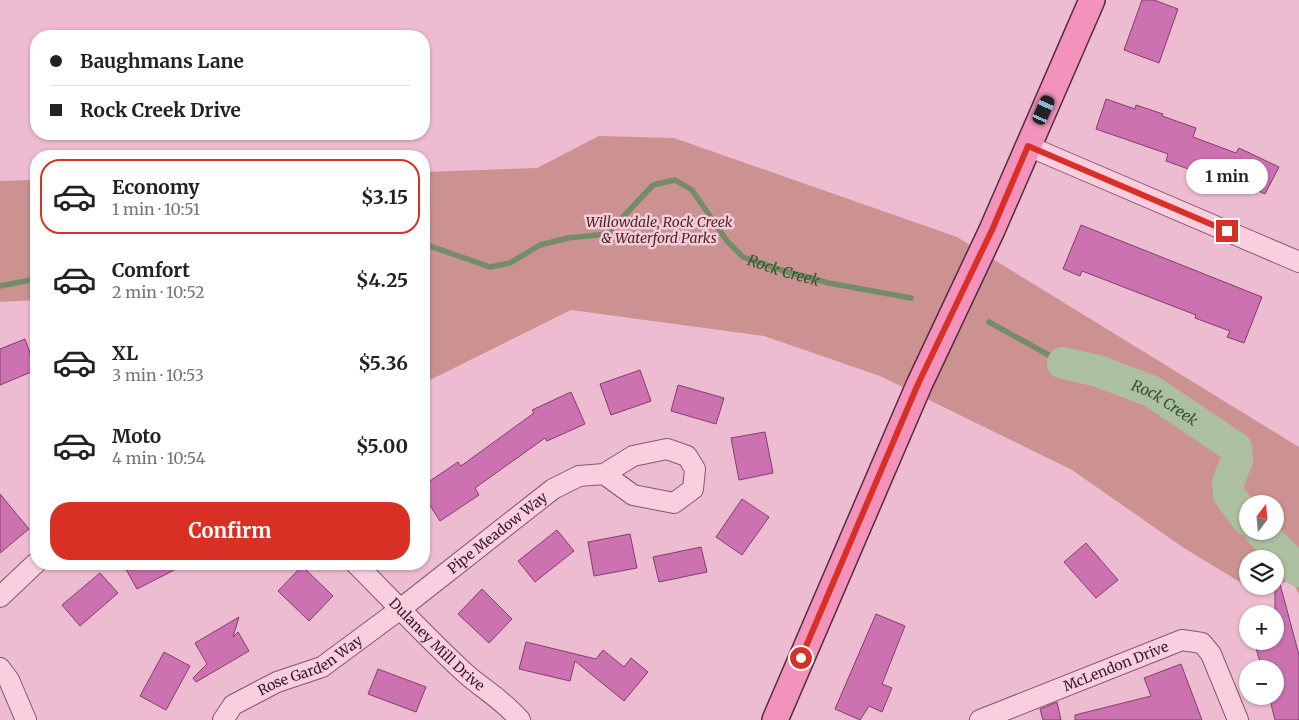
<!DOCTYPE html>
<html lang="en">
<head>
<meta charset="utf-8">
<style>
  :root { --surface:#fff; --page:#f6f6f6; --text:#222; --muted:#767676; --line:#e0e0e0; --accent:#d93025 }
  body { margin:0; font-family:Merriweather,serif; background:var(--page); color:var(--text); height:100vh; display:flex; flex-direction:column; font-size:19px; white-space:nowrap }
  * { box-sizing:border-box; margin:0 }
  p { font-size:16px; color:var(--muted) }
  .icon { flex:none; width:28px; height:28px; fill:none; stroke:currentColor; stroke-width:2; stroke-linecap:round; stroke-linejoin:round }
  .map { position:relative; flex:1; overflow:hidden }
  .side { position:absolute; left:30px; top:150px; width:400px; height:420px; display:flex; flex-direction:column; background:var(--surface); border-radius:20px; box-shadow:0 1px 4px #0004 }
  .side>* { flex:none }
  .top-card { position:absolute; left:30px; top:30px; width:400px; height:110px; border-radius:20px; box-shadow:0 1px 4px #0004; display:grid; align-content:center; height:110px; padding:0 20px; background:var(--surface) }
  .needle { width:32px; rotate:16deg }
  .buttons { position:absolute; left:1239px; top:495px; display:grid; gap:10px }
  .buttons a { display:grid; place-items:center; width:45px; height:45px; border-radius:50%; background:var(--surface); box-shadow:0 1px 4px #0004; font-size:25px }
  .end { position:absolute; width:22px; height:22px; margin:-11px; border:6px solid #d93025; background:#fff; box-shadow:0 0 0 2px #fff }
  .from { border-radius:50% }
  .bubble { position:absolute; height:35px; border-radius:18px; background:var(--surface); box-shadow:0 1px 4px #0004; font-size:16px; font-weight:700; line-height:35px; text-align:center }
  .car { position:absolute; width:15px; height:30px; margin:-15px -8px; border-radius:6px; box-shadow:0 0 4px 1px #0007; background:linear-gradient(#222 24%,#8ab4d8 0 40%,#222 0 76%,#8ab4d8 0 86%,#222 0) }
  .top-card b { display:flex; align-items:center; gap:18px; height:48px; font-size:19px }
  .top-card b+b { border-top:1px solid var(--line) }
  .top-card i { width:12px; height:12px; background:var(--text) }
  ul { padding:9px 0 0; list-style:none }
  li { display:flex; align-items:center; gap:15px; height:75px; margin:0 10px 8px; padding:0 10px; border:2px solid transparent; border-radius:20px }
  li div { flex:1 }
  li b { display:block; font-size:19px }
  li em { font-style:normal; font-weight:700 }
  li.selected { border-color:var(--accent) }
  li>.icon { width:45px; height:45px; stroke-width:1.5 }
  .primary-button { display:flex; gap:10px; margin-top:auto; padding:10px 20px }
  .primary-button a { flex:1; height:58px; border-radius:20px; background:var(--accent); color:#fff; font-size:20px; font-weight:700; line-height:58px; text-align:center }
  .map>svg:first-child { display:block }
  .green { fill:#cb9291; fill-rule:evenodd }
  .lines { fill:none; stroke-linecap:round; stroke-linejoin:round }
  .stream { stroke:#758c68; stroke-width:5.5 }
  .river { stroke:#acbfa0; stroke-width:32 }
  .building { fill:#cc72b0; stroke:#843c6f }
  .minor-casing { stroke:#855671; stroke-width:22 }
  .major-casing { stroke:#522b44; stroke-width:28 }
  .minor { stroke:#f9cfe0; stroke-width:20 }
  .major { stroke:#f392ba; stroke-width:25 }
  .route { stroke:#d93025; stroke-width:6 }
  .labels { text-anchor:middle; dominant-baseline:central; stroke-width:5; stroke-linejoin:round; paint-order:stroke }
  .park-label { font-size:14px; font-style:italic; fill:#512821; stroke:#f5ccdc }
  .street-label { font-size:14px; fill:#341b2a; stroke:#f5ccdc }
  .water-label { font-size:15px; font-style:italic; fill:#31542a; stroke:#f5ccdc }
</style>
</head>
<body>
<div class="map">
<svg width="1299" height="720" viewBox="0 0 1299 720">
  <rect width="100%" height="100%" fill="#eebcd0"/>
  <path class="green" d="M 599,136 L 674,138 L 957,237 L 1299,447 L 1299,595 L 1292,580 L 1275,585 L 1275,559 L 1248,559 L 1248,586 L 1268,586 L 1253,590 L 1184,548 L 1072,470 L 880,376 L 764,336 L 571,310 L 424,383 L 424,172 L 537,168 ZM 1248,504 L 1275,504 L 1275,531 L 1248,531 Z
    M 36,180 L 36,300 L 0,302 L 0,181 Z"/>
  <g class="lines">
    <g class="stream">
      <path id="s1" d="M 424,244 L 490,267 L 510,263 L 540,245 L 568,238 L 607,234 L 653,185 L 675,180 L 692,190 L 727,241 L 743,257 L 781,270 L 829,283 L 911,298"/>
      <path d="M 0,286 L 36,279"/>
      <path d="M 989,322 L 1063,363"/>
    </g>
    <g class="river">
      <path id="s2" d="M 1063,363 L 1098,371 L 1151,391 L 1236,448 L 1237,460 L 1228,482 L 1229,495 L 1248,520"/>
      <path d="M 1260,531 L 1299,571"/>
    </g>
  </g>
  <path class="building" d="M 1142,0 L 1154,0 L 1178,9 L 1159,63 L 1124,50 Z
    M 1106,99 L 1135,109 L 1136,105 L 1163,114 L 1162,116 L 1196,128 L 1193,137 L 1236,153 L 1239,148 L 1279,167 L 1265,194 L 1210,168 L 1208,176 L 1166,161 L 1168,154 L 1096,129 Z
    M 1081,225 L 1262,297 L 1244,343 L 1227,337 L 1230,331 L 1195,318 L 1196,315 L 1082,271 L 1080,276 L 1063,269 Z
    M 25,339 L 36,370 L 0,385 L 0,349 Z
    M 640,370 L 651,401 L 611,415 L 600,384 Z
    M 678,385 L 724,398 L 716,424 L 671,411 Z
    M 571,392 L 585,424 L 547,441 L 545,438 L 475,488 L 479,495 L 440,521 L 424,496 L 424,485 L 458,462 L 461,466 L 534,413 L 532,410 Z
    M 765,432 L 773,473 L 739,480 L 731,438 Z
    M 0,494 L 29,529 L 0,553 Z
    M 742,499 L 769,517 L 742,555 L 716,537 Z
    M 557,530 L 574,551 L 535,582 L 518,561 Z
    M 630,534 L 637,568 L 594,576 L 588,542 Z
    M 1086,543 L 1118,580 L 1096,598 L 1064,562 Z
    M 701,547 L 707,572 L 659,582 L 653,557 Z
    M 123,564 L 186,564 L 137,589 Z
    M 302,566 L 333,596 L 309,621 L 278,591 Z
    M 100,573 L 118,593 L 80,626 L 62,605 Z
    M 1275,584 L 1280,584 L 1299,655 L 1299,720 L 1275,720 L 1269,696 L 1275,696 L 1275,669 L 1262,669 L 1254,641 L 1275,641 Z
    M 482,589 L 512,619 L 489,643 L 458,614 Z
    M 876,614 L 905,626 L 882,684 L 892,688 L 882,712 L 869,706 L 860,720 L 835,709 Z
    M 239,617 L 233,637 L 238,632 L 249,651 L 196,682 L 193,678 L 207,664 L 195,643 Z
    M 526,642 L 596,659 L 603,650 L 624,667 L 631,658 L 648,672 L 624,701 L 575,661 L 570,681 L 519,669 Z
    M 164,652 L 190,666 L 166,710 L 140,696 Z
    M 1181,664 L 1202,720 L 1075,720 L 1075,715 L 1151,696 L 1144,678 Z
    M 378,669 L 426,687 L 416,712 L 368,694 Z
    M 1057,702 L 1061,720 L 1043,720 L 1040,709 Z"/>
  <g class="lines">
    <g class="minor-casing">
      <g id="minor">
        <path d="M 1028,146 L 1299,262"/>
        <path id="s3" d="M 356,564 C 392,600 427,638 465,673 C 484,690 502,699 520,720"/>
        <path d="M 0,597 L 36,563"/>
        <path d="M 0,668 L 9,680 L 26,720"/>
        <path id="s4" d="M 223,720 L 233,705 L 277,682 L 322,667 L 399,610 L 553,489 L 579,476 L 604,474 L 633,495 L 674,503 L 693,489 L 695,469 L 687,456 L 667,449 L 633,456 L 604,474"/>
        <path id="s5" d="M 980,720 L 1182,640 L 1202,643 L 1211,654 L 1238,720"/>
      </g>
    </g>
    <g class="major-casing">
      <path id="major" d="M 775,720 L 919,385 L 992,230 L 1092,0"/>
    </g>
    <use href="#minor" class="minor"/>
    <use href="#major" class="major"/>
  </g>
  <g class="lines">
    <path class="route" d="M 801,658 L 918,384 L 992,230 L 1028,146 L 1227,231"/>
  </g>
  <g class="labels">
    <g class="park-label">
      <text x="659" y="222">Willowdale, Rock Creek<tspan x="659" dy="16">&amp; Waterford Parks</tspan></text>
    </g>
    <g class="street-label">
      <text stroke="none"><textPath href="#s4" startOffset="336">Pipe Meadow Way</textPath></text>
      <text stroke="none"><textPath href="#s3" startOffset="114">Dulaney Mill Drive</textPath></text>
      <text stroke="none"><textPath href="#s4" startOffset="105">Rose Garden Way</textPath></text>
      <text stroke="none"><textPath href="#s5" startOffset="146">McLendon Drive</textPath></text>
    </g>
    <g class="water-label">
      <text stroke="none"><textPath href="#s1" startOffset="430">Rock Creek</textPath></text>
      <text stroke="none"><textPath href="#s2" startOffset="110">Rock Creek</textPath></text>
    </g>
  </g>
</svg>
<div class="buttons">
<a><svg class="needle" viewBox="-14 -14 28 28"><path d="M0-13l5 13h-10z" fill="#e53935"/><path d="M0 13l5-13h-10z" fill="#767676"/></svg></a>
<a><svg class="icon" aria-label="layers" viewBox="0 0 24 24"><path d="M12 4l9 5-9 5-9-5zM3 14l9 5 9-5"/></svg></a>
<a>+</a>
<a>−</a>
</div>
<i class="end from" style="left:801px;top:658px"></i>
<i class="end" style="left:1227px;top:231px"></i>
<div class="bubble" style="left:1186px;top:159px;width:82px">1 min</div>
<i class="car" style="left:1044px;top:110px;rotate:24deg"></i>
<div class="top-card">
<b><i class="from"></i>Baughmans Lane</b>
<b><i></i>Rock Creek Drive</b>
</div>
<section class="side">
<ul>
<li class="selected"><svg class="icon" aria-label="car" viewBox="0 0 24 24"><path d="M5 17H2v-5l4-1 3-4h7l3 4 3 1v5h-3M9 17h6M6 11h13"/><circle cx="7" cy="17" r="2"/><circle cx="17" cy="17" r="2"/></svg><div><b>Economy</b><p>1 min · 10:51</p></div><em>$3.15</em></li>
<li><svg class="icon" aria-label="car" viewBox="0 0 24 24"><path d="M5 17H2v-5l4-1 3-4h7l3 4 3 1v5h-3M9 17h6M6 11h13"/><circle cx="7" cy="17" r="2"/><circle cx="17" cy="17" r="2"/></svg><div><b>Comfort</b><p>2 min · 10:52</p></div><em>$4.25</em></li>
<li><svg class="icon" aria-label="car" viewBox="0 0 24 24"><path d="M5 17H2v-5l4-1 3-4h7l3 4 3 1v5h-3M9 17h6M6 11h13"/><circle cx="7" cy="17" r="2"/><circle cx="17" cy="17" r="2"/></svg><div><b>XL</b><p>3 min · 10:53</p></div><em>$5.36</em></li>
<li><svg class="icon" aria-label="car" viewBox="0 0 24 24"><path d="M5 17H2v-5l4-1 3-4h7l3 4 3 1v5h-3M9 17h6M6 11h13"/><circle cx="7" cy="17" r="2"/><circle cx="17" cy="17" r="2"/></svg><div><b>Moto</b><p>4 min · 10:54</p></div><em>$5.00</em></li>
</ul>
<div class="primary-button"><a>Confirm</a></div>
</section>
</div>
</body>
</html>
